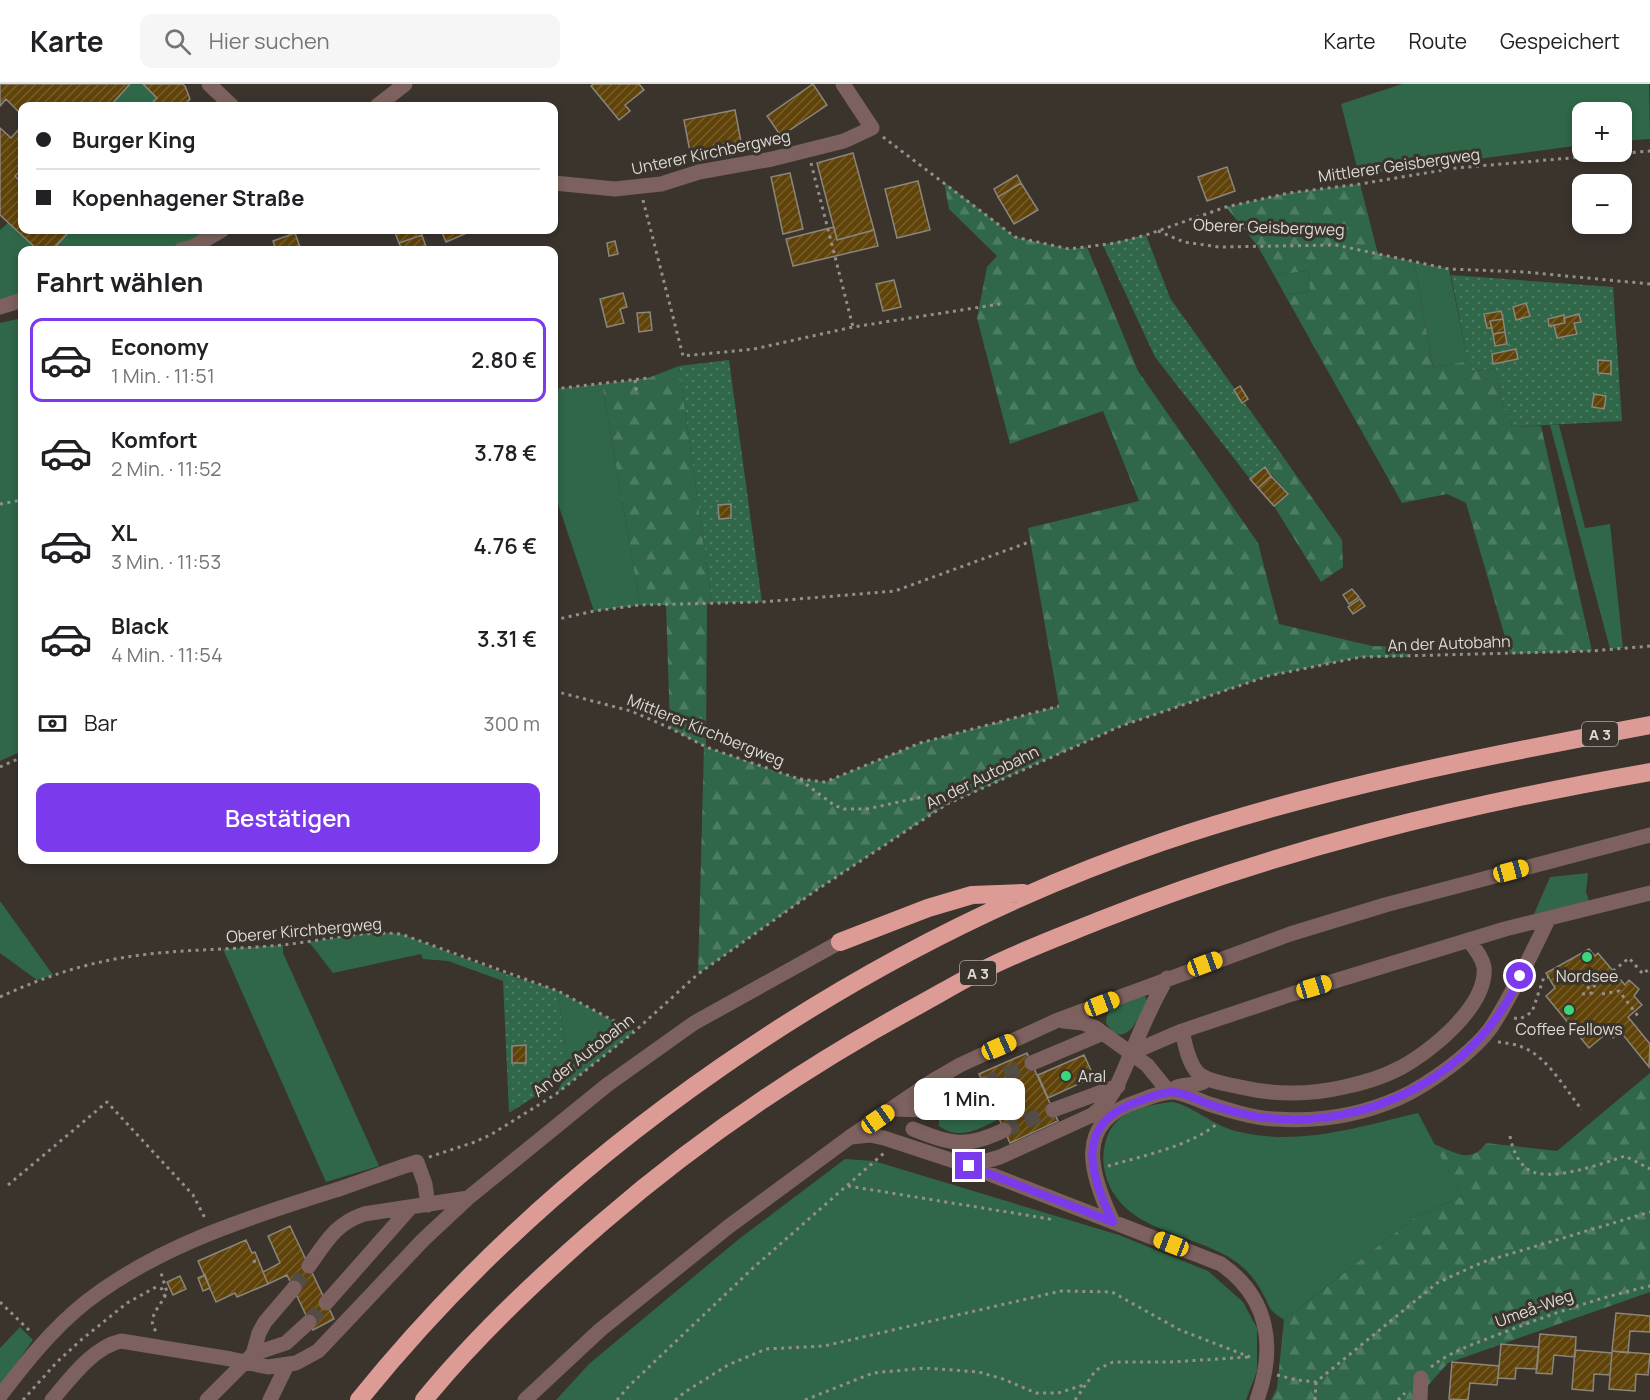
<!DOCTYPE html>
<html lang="de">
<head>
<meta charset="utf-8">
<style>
  :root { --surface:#fff; --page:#f6f6f6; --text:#202124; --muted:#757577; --line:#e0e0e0; --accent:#7c3aed }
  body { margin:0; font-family:Manrope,sans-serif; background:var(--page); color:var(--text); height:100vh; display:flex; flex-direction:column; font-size:22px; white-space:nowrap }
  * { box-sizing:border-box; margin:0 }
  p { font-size:20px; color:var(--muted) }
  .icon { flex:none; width:33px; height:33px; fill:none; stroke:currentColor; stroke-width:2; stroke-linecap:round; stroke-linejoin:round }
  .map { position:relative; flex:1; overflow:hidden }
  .side { position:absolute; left:18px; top:162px; width:540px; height:618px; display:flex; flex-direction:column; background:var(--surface); border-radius:12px; box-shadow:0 3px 9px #0003 }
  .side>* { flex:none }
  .top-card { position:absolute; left:18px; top:18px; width:540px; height:132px; border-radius:12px; box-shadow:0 3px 9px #0003; display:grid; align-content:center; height:132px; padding:0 18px; background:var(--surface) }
  .tools { position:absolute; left:1572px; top:18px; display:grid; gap:12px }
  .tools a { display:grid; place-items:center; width:60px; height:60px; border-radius:12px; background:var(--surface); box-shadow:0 3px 9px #0003; font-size:30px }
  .end { position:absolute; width:27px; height:27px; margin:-14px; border:8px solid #7c3aed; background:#fff; box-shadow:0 0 0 3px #fff }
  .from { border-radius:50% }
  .bubble { position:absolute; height:42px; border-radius:12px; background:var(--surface); box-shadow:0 3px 9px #0003; font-size:20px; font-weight:600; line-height:42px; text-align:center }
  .car { position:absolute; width:18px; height:36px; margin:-18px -9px; border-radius:8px; box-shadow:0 0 4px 2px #0007; background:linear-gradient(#f5c518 24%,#345 0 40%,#f5c518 0 76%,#345 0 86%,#f5c518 0) }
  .top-card b { display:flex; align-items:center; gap:21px; height:57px; font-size:22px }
  .top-card b+b { border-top:2px solid var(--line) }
  .top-card i { width:15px; height:15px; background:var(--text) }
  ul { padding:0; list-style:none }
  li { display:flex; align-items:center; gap:18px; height:84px; margin:0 12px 9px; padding:0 6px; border:3px solid transparent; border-radius:12px }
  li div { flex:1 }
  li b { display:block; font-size:22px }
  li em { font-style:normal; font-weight:600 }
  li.active { border-color:var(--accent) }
  li>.icon { width:54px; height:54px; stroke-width:1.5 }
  h2 { padding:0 18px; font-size:27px; line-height:72px }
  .pay { display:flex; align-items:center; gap:15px; height:66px; padding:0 18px; font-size:22px }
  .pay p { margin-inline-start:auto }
  .primary-button { display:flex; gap:12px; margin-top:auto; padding:12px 18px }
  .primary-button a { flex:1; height:69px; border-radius:12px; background:var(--accent); color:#fff; font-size:24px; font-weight:600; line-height:69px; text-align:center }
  header { display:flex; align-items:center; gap:36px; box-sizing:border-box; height:84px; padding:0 30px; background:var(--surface); border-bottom:2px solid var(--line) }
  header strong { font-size:28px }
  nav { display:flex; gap:33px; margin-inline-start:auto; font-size:21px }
  .search { width:420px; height:54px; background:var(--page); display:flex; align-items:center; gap:15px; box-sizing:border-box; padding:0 21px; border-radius:12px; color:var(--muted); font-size:22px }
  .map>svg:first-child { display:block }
  .grass { fill:#2f6748 }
  .forest { fill:url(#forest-firs) }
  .garden { fill:url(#garden-dots) }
  .building { fill:url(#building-hatch); stroke:#8b857c; stroke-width:1.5 }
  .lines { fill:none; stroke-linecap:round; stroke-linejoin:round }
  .minor-tunnel { stroke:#534d46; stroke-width:15; stroke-dasharray:15 8; stroke-linecap:butt }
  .path { stroke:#948f8a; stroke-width:3; stroke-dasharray:3 4.5; stroke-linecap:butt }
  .minor { stroke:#7c615e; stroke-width:15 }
  .highway { stroke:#dc9b95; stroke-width:18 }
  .route { stroke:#7c3aed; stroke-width:8 }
  .poi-dot { fill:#3bd77e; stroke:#3a342d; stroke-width:2 }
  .labels { text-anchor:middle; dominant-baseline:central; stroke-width:6; stroke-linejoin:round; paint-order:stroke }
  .shield { fill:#3a342d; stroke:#aea9a4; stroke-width:1.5 }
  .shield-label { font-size:15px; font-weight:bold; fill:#dfdbd7 }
  .street-label { font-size:16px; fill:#dfdbd7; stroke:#3a342d }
  .poi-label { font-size:16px; fill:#dfdbd7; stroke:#3a342d }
</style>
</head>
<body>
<header>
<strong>Karte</strong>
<div class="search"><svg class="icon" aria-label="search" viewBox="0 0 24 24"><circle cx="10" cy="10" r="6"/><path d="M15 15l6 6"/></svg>Hier suchen</div>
<nav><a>Karte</a><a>Route</a><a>Gespeichert</a></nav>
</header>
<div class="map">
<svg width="1650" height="1316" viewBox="0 0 1650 1316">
  <defs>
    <pattern id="forest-firs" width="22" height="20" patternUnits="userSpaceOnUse" patternTransform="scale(1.5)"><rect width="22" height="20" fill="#2f6748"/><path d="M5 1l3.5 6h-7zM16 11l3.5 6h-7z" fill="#4d7c62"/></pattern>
    <pattern id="garden-dots" width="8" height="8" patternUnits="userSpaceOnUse" patternTransform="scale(1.5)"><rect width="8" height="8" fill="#2f6748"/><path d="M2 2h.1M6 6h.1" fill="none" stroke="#4d7c62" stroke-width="1.8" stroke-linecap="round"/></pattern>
    <pattern id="building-hatch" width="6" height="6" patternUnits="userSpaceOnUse" patternTransform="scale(1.5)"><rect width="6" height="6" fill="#604309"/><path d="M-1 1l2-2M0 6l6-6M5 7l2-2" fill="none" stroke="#765e2c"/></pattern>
  </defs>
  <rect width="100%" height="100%" fill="#3a342d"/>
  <path class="grass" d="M 130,0 L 143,0 L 157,14 L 149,22 L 110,22 Z
    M 1402,0 L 1649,0 L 1650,55 L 1622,57 L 1622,28 L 1582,28 L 1582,61 L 1359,91 L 1341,20 Z
    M 8,139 L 38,166 L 54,164 L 71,146 L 222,146 L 181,166 L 22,166 L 22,216 L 0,223 L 0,146 Z
    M 1414,178 L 1449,185 L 1468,277 L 1433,284 Z
    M 1308,187 L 1310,207 L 1285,211 L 1274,191 Z
    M 22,234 L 22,667 L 0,677 L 0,239 Z
    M 602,300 L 640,521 L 594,527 L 554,408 L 554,305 Z
    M 1550,341 L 1559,341 L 1585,444 L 1610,440 L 1623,564 L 1610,565 Z
    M 1588,789 L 1586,808 L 1589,817 L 1534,830 L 1550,793 Z
    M 0,817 L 53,891 L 37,896 L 0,869 Z
    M 377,848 L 401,850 L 506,890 L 503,897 L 448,877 L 423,875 L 421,870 L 333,889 L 309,858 Z
    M 283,861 L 283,869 L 379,1082 L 326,1098 L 223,865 Z
    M 558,907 L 634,948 L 556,1010 L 568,987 Z
    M 1141,912 L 1145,912 L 1147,917 C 1140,932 1125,969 1106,939 C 1105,921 1128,917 1141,912 Z
    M 988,1010 L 999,1035 C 979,1045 960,1057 939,1042 L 939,1036 L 948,1028 Z
    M 1173,1018 C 1195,1023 1214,1043 1240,1048 C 1302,1062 1358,1043 1418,1029 L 1462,1112 L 1414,1134 L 1284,1236 C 1280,1233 1273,1229 1270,1224 C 1268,1221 1267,1216 1264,1212 C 1258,1199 1250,1189 1239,1180 C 1200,1150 1136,1151 1111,1105 C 1103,1089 1101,1073 1106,1056 C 1115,1026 1146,1021 1173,1018 Z
    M 845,1075 L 874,1077 L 1119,1151 L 1208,1187 L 1243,1218 L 1257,1244 L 1257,1287 L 1246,1316 L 556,1316 L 589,1280 L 739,1155 Z
    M 20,1243 L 33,1256 L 0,1302 L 0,1264 Z"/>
  <path class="forest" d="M 944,98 L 1015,153 L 1069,165 L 1087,163 L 1138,287 L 1258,459 L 1279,540 L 1372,562 L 1405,563 L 1408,573 L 1361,573 L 1268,592 L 1121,642 L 947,720 L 815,807 L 698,890 L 704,662 L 670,644 L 666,521 L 640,521 L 602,300 L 648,294 L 679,282 L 712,519 L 707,520 L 706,663 L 799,695 L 825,698 L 920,659 L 1059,622 L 1028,444 L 1139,417 L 1103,327 L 1010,360 L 977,234 L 987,183 L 997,172 L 949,125 Z
    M 1360,100 L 1378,170 L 1414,178 L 1433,284 L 1468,277 L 1470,288 L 1495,284 L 1504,325 L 1508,324 L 1512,343 L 1541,342 L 1592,567 L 1510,570 L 1466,419 L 1447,410 L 1402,419 L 1285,211 L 1310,207 L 1308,187 L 1274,191 L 1257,161 L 1226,123 L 1289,109 Z
    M 1284,374 L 1342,456 L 1343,483 L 1321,498 L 1274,422 L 1288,409 L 1265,383 Z
    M 1650,989 L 1650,1208 L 1448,1279 L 1415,1316 L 1271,1316 L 1277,1304 L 1284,1236 L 1414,1134 L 1462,1112 L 1434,1060 C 1454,1068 1471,1081 1486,1059 L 1557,1067 Z"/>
  <path class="garden" d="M 1146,151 L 1170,214 L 1284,374 L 1265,383 L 1250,395 L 1155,273 L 1103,161 Z
    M 1451,191 L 1613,203 L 1622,337 L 1512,343 L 1508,325 L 1504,325 L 1495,284 L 1470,288 Z
    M 729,276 L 762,518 L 712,519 L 679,282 Z
    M 506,890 L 558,907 L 568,987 L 551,1002 L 509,1029 L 503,897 Z"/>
  <path class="building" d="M 0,0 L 130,0 L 110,22 L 22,22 L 22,31 L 6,15 L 0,22 Z
    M 143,0 L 182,0 L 185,2 L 190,15 L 183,22 L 149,22 L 157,14 Z
    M 593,0 L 639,0 L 644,6 L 625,21 L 630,27 L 619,36 L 591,2 Z
    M 813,0 L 827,21 L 781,52 L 767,32 Z
    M 735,26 L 741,58 L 690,68 L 684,36 Z
    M 22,42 L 22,85 L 15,92 L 22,99 L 22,146 L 71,146 L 54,164 L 38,166 L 0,131 L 0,44 L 11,54 Z
    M 853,69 L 874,146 L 837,156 L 817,79 Z
    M 1227,83 L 1235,107 L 1207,117 L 1198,93 Z
    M 790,89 L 803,145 L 783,150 L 771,93 Z
    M 1017,91 L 1021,99 L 998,113 L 994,105 Z
    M 918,97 L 930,146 L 897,154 L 885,105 Z
    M 1021,99 L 1038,126 L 1014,140 L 998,113 Z
    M 834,143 L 837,156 L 874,146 L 878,162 L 793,182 L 786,155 Z
    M 394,146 L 420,146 L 422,151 L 399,159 Z
    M 441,146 L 474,146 L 446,158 Z
    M 295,149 L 301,166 L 276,166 L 273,157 Z
    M 422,151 L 427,166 L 402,166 L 399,159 Z
    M 615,157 L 618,170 L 609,172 L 607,159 Z
    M 894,196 L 901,223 L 883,227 L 876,200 Z
    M 623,209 L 627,223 L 620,225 L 624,239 L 607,243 L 600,215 Z
    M 1526,219 L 1530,232 L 1516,236 L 1513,223 Z
    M 1501,227 L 1503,235 L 1490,237 L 1492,244 L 1487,244 L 1484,230 Z
    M 650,228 L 652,246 L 639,248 L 637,229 Z
    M 1579,230 L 1581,238 L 1574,239 L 1577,250 L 1557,254 L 1554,241 L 1565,239 L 1564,234 Z
    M 1564,231 L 1565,239 L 1549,242 L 1548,235 Z
    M 1503,235 L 1505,248 L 1493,250 L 1490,237 Z
    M 1505,248 L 1507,260 L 1495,262 L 1493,250 Z
    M 1516,265 L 1518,275 L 1493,280 L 1492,270 Z
    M 1598,276 L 1611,277 L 1611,290 L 1598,289 Z
    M 1240,302 L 1248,315 L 1242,319 L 1234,306 Z
    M 1594,310 L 1606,312 L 1604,325 L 1592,323 Z
    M 1265,383 L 1271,392 L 1258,404 L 1250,395 Z
    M 1271,392 L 1288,410 L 1274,422 L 1258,404 Z
    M 731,420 L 731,434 L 719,435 L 718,421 Z
    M 1352,505 L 1359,513 L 1349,520 L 1343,511 Z
    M 1360,515 L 1365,522 L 1353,530 L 1348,523 Z
    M 1589,865 L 1595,872 L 1598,869 L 1625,901 L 1629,896 L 1639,905 L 1634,912 L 1642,921 L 1628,933 L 1650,960 L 1649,983 L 1620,947 L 1613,954 L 1608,948 L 1589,964 L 1546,912 L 1555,904 L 1546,889 Z
    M 526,961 L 526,979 L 512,979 L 512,962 Z
    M 1027,969 L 1058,1037 L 1010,1059 L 979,990 Z
    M 1084,971 L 1094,993 L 1048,1014 L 1038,991 Z
    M 290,1142 L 334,1235 L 313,1246 L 287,1191 L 268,1200 L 263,1188 L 280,1179 L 268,1152 Z
    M 246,1156 L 252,1169 L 255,1168 L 268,1200 L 237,1213 L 235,1209 L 216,1218 L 198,1177 Z
    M 205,1191 L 210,1204 L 203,1207 L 198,1194 Z
    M 180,1192 L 186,1205 L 173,1211 L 167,1198 Z
    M 1616,1229 L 1650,1232 L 1650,1248 L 1630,1247 L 1628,1269 L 1612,1267 Z
    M 1540,1250 L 1576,1253 L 1575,1273 L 1554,1271 L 1552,1290 L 1536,1289 Z
    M 1501,1260 L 1539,1263 L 1537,1285 L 1516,1284 L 1515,1295 L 1498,1294 Z
    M 1575,1266 L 1612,1269 L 1610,1291 L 1594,1290 L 1593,1307 L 1572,1305 Z
    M 1612,1267 L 1650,1270 L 1648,1291 L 1636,1290 L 1635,1307 L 1609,1305 Z
    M 1452,1278 L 1499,1282 L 1497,1301 L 1470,1299 L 1468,1316 L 1449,1315 Z"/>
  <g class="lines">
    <path class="minor-tunnel" d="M 984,1000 L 1032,979
      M 1004,1046 L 1053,1026
      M 294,1204 L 309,1182
      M 309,1238 L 326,1219"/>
    <path class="path" d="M 883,53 L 1015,153 L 1069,165 L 1116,159 L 1146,151 L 1226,123 L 1289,109 L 1360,100 L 1456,84 L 1650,67
      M 811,79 L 853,243
      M 643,116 L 683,272 L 754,265 L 853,243 L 1000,220
      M 1158,147 L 1184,158 L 1219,163 L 1336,161 L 1449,185 L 1524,188 L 1650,200
      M 635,296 L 637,311
      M 554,305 L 648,294
      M 0,420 L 22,416
      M 554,536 L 594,527 L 640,521 L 762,518 L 895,507 L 1032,457
      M 554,607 L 631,627 L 670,644 L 706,663 L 799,695 L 834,721 L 844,725 L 867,725 L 926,712 L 933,713 L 947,720
      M 0,683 L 22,673
      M 800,695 L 825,698 L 920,659 L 1059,622
      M 1613,887 L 1629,874 L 1643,890 L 1650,884
      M 1580,898 L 1583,896 L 1598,904
      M 1582,910 L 1592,909 L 1583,896
      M 1602,910 L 1619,907 L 1638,932
      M 0,913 C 41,894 82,880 127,873 C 177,865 231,866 282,861 C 322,857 361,846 401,850 L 558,907 L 633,947
      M 1514,934 L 1520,935 L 1532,928 L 1544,893 L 1548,893
      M 1498,958 C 1506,959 1515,960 1522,963 C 1546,971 1566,1006 1582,1026
      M 1510,1052 C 1512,1064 1517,1076 1526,1084 C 1545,1101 1604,1079 1625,1072 L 1650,1085
      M 429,1073 L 475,1058 L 492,1050 L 556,1010 L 634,948 L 698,890 L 815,807 L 947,720 L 1121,642 L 1268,592 L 1361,573 L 1592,567 L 1650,562
      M 1108,1082 C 1142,1072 1191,1062 1218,1039
      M 8,1101 L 107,1018 L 193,1111 L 206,1136
      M 848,1102 L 1050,1135 L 1053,1132
      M 253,1178 L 258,1176
      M 0,1218 L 32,1249
      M 156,1247 C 145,1234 162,1221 167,1208 L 161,1189
      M 1431,1283 C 1451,1267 1474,1260 1497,1251 C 1548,1231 1597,1214 1650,1202
      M 1277,1291 L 1296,1296 L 1316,1298 L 1437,1199 L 1483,1178 L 1650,1128
      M 23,1316 L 57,1278 L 81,1256 L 127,1219 L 156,1203 L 162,1205 L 165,1213
      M 617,1316 L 629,1302 L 753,1184 L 884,1069
      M 675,1316 L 685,1308 L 728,1281 L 766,1265 L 824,1262 L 1061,1207 L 1112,1208 L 1180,1246 L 1250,1273
      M 805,1316 L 873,1289 L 925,1284 L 979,1288 L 1003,1295 L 1036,1309 L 1058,1309 L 1087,1300
      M 1075,1316 L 1096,1286 L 1113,1278 L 1171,1278 L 1248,1273
      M 1315,1316 L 1316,1298
      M 1398,1316 L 1405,1309"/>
    <path class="minor" d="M 209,0 L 232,22
      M 377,22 L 405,0
      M 554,99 L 615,105 L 661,100 L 699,88 L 772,75 L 844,57 L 872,44 L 843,0
      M 181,166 L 193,163 L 222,146
      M 0,223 L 22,216
      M 1063,937 L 1083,939 L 1096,944 L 1147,981 L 1169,1008
      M 1182,947 C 1185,959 1188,979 1198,989 C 1208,998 1227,1000 1240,1003 C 1275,1011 1310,1011 1344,1003 C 1363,999 1383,993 1400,984 C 1430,968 1488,922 1484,883 C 1482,873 1475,864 1468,856
      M 1131,969 L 1182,947 L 1292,910 L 1505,845 L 1650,809
      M 1032,979 L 1103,949
      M 1169,1008 C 1183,996 1195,1005 1208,995
      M 891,1025 L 926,1026 L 984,1000
      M 1053,1026 L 1118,1002
      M 913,1045 C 951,1060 966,1065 1004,1046
      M 851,1053 L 870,1051 L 884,1054 L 969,1082 L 1221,1180 C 1269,1214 1276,1263 1257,1316
      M 969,1082 L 1000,1073 L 1092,1031 C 1116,1014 1121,991 1133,965 C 1143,941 1153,917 1167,894
      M 1113,1138 C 1091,1092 1073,1039 1136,1018 C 1148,1014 1162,1007 1175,1008 C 1187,1010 1198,1016 1209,1020 C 1231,1027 1253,1034 1275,1035 C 1317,1038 1361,1031 1399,1014 C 1428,1001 1474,968 1492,942 C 1514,908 1531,870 1549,834
      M 309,1182 C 326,1158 335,1140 364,1130 L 468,1114
      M 326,1219 L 410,1124
      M 253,1270 L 286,1259 L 309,1238
      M 0,1312 C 26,1278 52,1245 86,1218 C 159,1161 253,1132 339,1105 C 366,1096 391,1086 417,1078 L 425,1100 L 428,1121
      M 52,1316 C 70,1295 93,1263 121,1257 L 231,1275 L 268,1283 L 296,1279 L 318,1267 L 423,1156 L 468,1114 L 607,1001 L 694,939 L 840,858
      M 207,1316 L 253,1270 L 259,1249 L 265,1238 L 294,1204
      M 270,1316 L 287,1281
      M 525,1316 L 600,1246 L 728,1143 L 850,1053 L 934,996 L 960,981 L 1058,936 L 1290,850 L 1385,821 L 1650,751
      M 1420,1316 L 1421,1294"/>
    <path class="highway" d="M 840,858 L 928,824 L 972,811 L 1023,809
      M 359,1316 C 560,1066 859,862 1162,758 C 1321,704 1485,672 1650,641
      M 424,1316 C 478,1250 540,1192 604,1137 C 701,1053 807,982 919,921 C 941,909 964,895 987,884 C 1023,866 1061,852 1098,837 C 1276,766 1461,721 1650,688"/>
  </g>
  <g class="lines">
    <path class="route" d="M 969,1082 L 1113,1138 C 1090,1091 1073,1040 1137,1018 C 1148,1014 1160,1008 1172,1008 C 1184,1008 1195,1015 1206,1019 C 1223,1025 1241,1030 1259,1033 C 1366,1048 1477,992 1520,892"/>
  </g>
  <g class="poi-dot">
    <circle cx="1587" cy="873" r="6"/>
    <circle cx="1569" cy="926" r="6"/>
    <circle cx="1066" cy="992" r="6"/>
  </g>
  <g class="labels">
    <g class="shield">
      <rect x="1582" y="638" width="36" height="24" rx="4.5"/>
      <rect x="960" y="877" width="36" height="24" rx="4.5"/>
    </g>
    <g class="shield-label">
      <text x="1600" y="650">A 3</text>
      <text x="978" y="889">A 3</text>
    </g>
    <g class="street-label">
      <text transform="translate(711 68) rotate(-12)">Unterer Kirchbergweg</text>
      <text transform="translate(1399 81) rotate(-8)">Mittlerer Geisbergweg</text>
      <text transform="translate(1269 143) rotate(2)">Oberer Geisbergweg</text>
      <text transform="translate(1449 559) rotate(-2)">An der Autobahn</text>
      <text transform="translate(706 646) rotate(22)">Mittlerer Kirchbergweg</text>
      <text transform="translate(982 693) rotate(-26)">An der Autobahn</text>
      <text transform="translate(304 846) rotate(-5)">Oberer Kirchbergweg</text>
      <text transform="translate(583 971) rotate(-38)">An der Autobahn</text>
      <text transform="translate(1534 1224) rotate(-20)">Umeå-Weg</text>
    </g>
    <g class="poi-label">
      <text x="1587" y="892">Nordsee</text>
      <text x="1569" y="945">Coffee Fellows</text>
      <text x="1078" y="992" text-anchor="start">Aral</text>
    </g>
  </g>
</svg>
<div class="tools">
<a>+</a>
<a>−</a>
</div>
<i class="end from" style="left:1520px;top:892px"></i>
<i class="end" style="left:969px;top:1082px"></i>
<div class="bubble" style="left:914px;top:994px;width:111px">1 Min.</div>
<i class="car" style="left:1511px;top:787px;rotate:75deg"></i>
<i class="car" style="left:1205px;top:880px;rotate:70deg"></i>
<i class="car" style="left:1314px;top:903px;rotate:73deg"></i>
<i class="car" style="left:1102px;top:920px;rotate:69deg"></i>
<i class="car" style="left:999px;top:963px;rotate:66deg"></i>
<i class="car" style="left:878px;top:1035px;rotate:55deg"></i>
<i class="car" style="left:1171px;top:1160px;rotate:291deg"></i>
<div class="top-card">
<b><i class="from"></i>Burger King</b>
<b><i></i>Kopenhagener Straße</b>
</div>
<section class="side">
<h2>Fahrt wählen</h2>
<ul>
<li class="active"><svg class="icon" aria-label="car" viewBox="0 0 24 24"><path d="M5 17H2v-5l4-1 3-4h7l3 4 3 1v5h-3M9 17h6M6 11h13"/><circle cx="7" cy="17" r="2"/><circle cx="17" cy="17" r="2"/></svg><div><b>Economy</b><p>1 Min. · 11:51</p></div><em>2.80 €</em></li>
<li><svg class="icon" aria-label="car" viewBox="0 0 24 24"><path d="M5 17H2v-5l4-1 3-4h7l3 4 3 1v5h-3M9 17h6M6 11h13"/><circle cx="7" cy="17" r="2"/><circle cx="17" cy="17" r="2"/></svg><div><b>Komfort</b><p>2 Min. · 11:52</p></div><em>3.78 €</em></li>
<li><svg class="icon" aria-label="car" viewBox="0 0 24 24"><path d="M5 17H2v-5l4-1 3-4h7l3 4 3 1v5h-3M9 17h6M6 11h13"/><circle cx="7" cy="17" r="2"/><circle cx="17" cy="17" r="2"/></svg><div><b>XL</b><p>3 Min. · 11:53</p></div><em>4.76 €</em></li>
<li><svg class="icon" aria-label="car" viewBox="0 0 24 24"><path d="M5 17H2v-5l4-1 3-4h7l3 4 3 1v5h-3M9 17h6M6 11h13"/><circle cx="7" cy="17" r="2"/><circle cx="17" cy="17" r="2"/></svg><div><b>Black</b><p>4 Min. · 11:54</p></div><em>3.31 €</em></li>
</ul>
<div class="pay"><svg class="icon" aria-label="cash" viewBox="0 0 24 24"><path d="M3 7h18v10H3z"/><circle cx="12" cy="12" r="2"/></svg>Bar<p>300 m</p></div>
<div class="primary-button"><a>Bestätigen</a></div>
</section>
</div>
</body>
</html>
